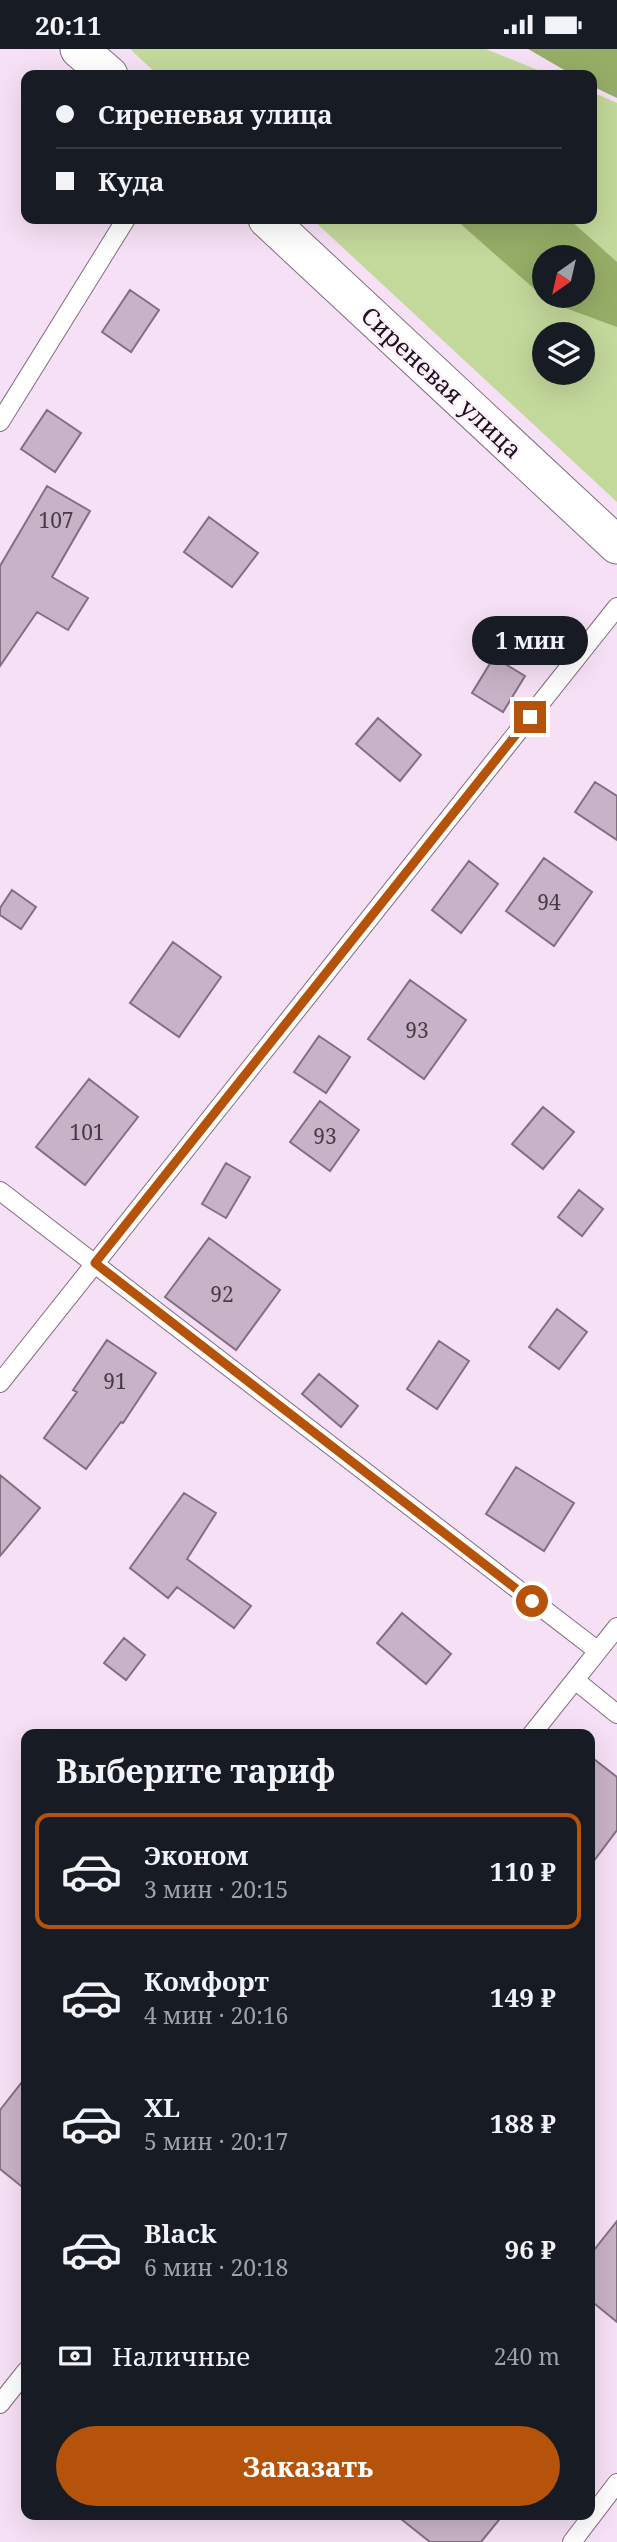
<!DOCTYPE html>
<html lang="ru">
<head>
<meta charset="utf-8">
<style>
  :root { --surface:#171b24; --page:#20242c; --text:#f1f3f6; --muted:#9ea1a6; --line:#363941; --accent:#b45309 }
  body { margin:0; font-family:"Noto Serif",serif; background:var(--page); color:var(--text); height:100vh; display:flex; flex-direction:column; font-size:26px; white-space:nowrap }
  * { box-sizing:border-box; margin:0 }
  p { font-size:23px; color:var(--muted) }
  .icon { flex:none; width:38px; height:38px; fill:none; stroke:currentColor; stroke-width:2; stroke-linecap:round; stroke-linejoin:round }
  .map { position:relative; flex:1; overflow:hidden }
  .side { position:absolute; left:21px; top:1680px; width:574px; height:791px; display:flex; flex-direction:column; background:var(--surface); border-radius:14px; box-shadow:0 7px 28px #0002 }
  .side>* { flex:none }
  .banner { position:absolute; left:21px; top:21px; width:576px; height:154px; border-radius:14px; box-shadow:0 7px 28px #0002; display:grid; align-content:center; height:154px; padding:0 35px; background:var(--surface) }
  .needle { width:46px; rotate:214deg }
  .controls { position:absolute; left:532px; top:196px; display:grid; gap:14px }
  .controls a { display:grid; place-items:center; width:63px; height:63px; border-radius:50%; background:var(--surface); box-shadow:0 7px 28px #0002; font-size:35px }
  .end { position:absolute; width:32px; height:32px; margin:-16px; border:9px solid #b45309; background:#fff; box-shadow:0 0 0 4px #fff }
  .from { border-radius:50% }
  .bubble { position:absolute; height:49px; border-radius:24px; background:var(--surface); box-shadow:0 7px 28px #0002; font-size:23px; font-weight:700; line-height:49px; text-align:center }
  .banner b { display:flex; align-items:center; gap:24px; height:66px; font-size:26px }
  .banner b+b { border-top:2px solid var(--line) }
  .banner i { width:18px; height:18px; background:var(--text) }
  ul { padding:0; list-style:none }
  li { display:flex; align-items:center; gap:21px; height:116px; margin:0 14px 10px; padding:0 21px; border:4px solid transparent; border-radius:14px }
  li div { flex:1 }
  li b { display:block; font-size:26px }
  li em { font-style:normal; font-weight:700 }
  li.selected { border-color:var(--accent) }
  li>.icon { width:63px; height:63px; stroke-width:1.5 }
  h2 { padding:0 35px; font-size:32px; line-height:84px }
  .pay { display:flex; align-items:center; gap:18px; height:77px; padding:0 35px; font-size:26px }
  .pay p { margin-inline-start:auto }
  .cta { display:flex; gap:14px; margin-top:auto; padding:14px 35px }
  .cta a { flex:1; height:80px; border-radius:42px; background:var(--accent); color:#fff; font-size:28px; font-weight:700; line-height:80px; text-align:center }
  .status { display:flex; justify-content:space-between; align-items:center; height:49px; padding:0 35px; background:var(--surface); direction:ltr }
  .status svg { height:19px; fill:currentColor }
  .map>svg:first-child { display:block }
  .green { fill:#c3d89b; fill-rule:evenodd }
  .water { fill:#96ad67; fill-rule:evenodd }
  .building { fill:#c8b2c7; stroke:#836f82; stroke-width:2 }
  .lines { fill:none; stroke-linecap:round; stroke-linejoin:round }
  .service-casing { stroke:#826e81; stroke-width:20 }
  .minor-casing { stroke:#826e81; stroke-width:39 }
  .service { stroke:#fff; stroke-width:18 }
  .minor { stroke:#fff; stroke-width:37 }
  .route { stroke:#b45309; stroke-width:9 }
  .labels { text-anchor:middle; dominant-baseline:central; stroke-width:5; stroke-linejoin:round; paint-order:stroke }
  .number-label { font-size:21px; fill:#473c46 }
  .street-label { font-size:24px; fill:#1c141b; stroke:#fef0fd }
</style>
</head>
<body>
<div class="status"><b>20:11</b><svg viewBox="0 0 49 12"><path d="M0 12V9h3v3zM5 12V6h3v6zM10 12V3h3v9zM15 12V0h3v12zM26 1h20v11H26zM47 4h2v5h-2z"/></svg></div>
<div class="map">
<svg width="617" height="2493" viewBox="0 0 617 2493">
  <rect width="100%" height="100%" fill="#f6e0f5"/>
  <path class="green" d="M 130,0 L 486,0 L 550,26 L 158,26 Z
    M 592,43 L 617,54 L 617,453 L 312,170 L 592,170 ZM 544,208 L 583,208 L 583,247 L 544,247 ZM 544,285 L 583,285 L 583,324 L 544,324 Z"/>
  <path class="water" d="M 528,0 L 617,0 L 617,49 L 592,37 L 592,26 L 573,26 Z
    M 455,170 L 569,170 L 617,213 L 617,278 L 549,253 ZM 544,208 L 583,208 L 583,247 L 544,247 Z"/>
  <path class="building" d="M 130,241 L 159,261 L 131,303 L 102,283 Z
    M 47,361 L 81,384 L 55,423 L 21,400 Z
    M 47,437 L 90,462 L 52,528 L 88,549 L 68,581 L 37,563 L 0,617 L 0,517 Z
    M 209,468 L 258,504 L 232,538 L 184,503 Z
    M 494,608 L 525,627 L 503,663 L 472,644 Z
    M 378,669 L 421,706 L 400,732 L 356,695 Z
    M 595,733 L 617,747 L 617,791 L 575,763 Z
    M 544,809 L 592,843 L 554,897 L 506,862 Z
    M 469,812 L 498,835 L 461,884 L 432,861 Z
    M 12,841 L 36,858 L 21,880 L 0,866 L 0,859 Z
    M 173,893 L 221,928 L 179,988 L 130,954 Z
    M 410,931 L 466,971 L 424,1030 L 368,990 Z
    M 319,987 L 350,1008 L 326,1044 L 294,1023 Z
    M 89,1030 L 138,1068 L 85,1136 L 36,1098 Z
    M 320,1052 L 359,1081 L 330,1122 L 290,1093 Z
    M 543,1058 L 574,1083 L 543,1120 L 512,1095 Z
    M 226,1114 L 250,1128 L 226,1169 L 202,1155 Z
    M 579,1141 L 603,1160 L 582,1187 L 558,1168 Z
    M 209,1189 L 280,1241 L 236,1301 L 165,1248 Z
    M 557,1260 L 587,1283 L 559,1320 L 529,1298 Z
    M 107,1291 L 156,1324 L 123,1374 L 121,1373 L 86,1420 L 44,1389 L 77,1343 L 73,1341 Z
    M 439,1292 L 469,1312 L 437,1360 L 407,1340 Z
    M 319,1325 L 358,1357 L 341,1378 L 302,1345 Z
    M 516,1418 L 574,1454 L 544,1502 L 486,1465 Z
    M 0,1426 L 40,1459 L 0,1507 Z
    M 184,1444 L 216,1464 L 187,1510 L 251,1557 L 234,1579 L 177,1538 L 168,1549 L 130,1519 Z
    M 402,1564 L 451,1605 L 426,1635 L 377,1594 Z
    M 124,1589 L 145,1606 L 126,1631 L 104,1614 Z
    M 590,1707 L 617,1728 L 617,1781 L 590,1817 Z
    M 26,2028 L 26,2141 L 0,2120 L 0,2061 Z
    M 617,2172 L 617,2273 L 590,2251 L 590,2206 Z
    M 396,2466 L 503,2466 L 481,2493 L 430,2493 Z"/>
  <g class="lines">
    <g class="service-casing">
      <path id="service" d="M 0,373 L 126,170
        M 0,1142 L 598,1602
        M 0,1334 L 617,558
        M 575,1631 L 617,1665
        M 532,1685 L 617,1578
        M 0,2355 L 26,2322
        M 572,2493 L 617,2434"/>
    </g>
    <g class="minor-casing">
      <path id="minor" d="M 79,0 L 109,26
        M 267,170 L 617,496"/>
    </g>
    <use href="#service" class="service"/>
    <use href="#minor" class="minor"/>
  </g>
  <g class="lines">
    <path class="route" d="M 530,668 L 95,1214 L 532,1552"/>
  </g>
  <g class="labels">
    <g class="number-label">
      <text x="56" y="471">107</text>
      <text x="549" y="853">94</text>
      <text x="417" y="981">93</text>
      <text x="87" y="1083">101</text>
      <text x="325" y="1087">93</text>
      <text x="222" y="1245">92</text>
      <text x="115" y="1332">91</text>
    </g>
    <g class="street-label">
      <text transform="translate(442 333) rotate(43)">Сиреневая улица</text>
    </g>
  </g>
</svg>
<div class="controls">
<a><svg class="needle" viewBox="-14 -14 28 28"><path d="M0-13l5 13h-10z" fill="#e53935"/><path d="M0 13l5-13h-10z" fill="#9ea1a6"/></svg></a>
<a><svg class="icon" aria-label="layers" viewBox="0 0 24 24"><path d="M12 4l9 5-9 5-9-5zM3 14l9 5 9-5"/></svg></a>
</div>
<i class="end from" style="left:532px;top:1552px"></i>
<i class="end" style="left:530px;top:668px"></i>
<div class="bubble" style="left:472px;top:567px;width:116px">1 мин</div>
<div class="banner">
<b><i class="from"></i>Сиреневая улица</b>
<b><i></i>Куда</b>
</div>
<section class="side">
<h2>Выберите тариф</h2>
<ul>
<li class="selected"><svg class="icon" aria-label="car" viewBox="0 0 24 24"><path d="M5 17H2v-5l4-1 3-4h7l3 4 3 1v5h-3M9 17h6M6 11h13"/><circle cx="7" cy="17" r="2"/><circle cx="17" cy="17" r="2"/></svg><div><b>Эконом</b><p>3 мин · 20:15</p></div><em>110 ₽</em></li>
<li><svg class="icon" aria-label="car" viewBox="0 0 24 24"><path d="M5 17H2v-5l4-1 3-4h7l3 4 3 1v5h-3M9 17h6M6 11h13"/><circle cx="7" cy="17" r="2"/><circle cx="17" cy="17" r="2"/></svg><div><b>Комфорт</b><p>4 мин · 20:16</p></div><em>149 ₽</em></li>
<li><svg class="icon" aria-label="car" viewBox="0 0 24 24"><path d="M5 17H2v-5l4-1 3-4h7l3 4 3 1v5h-3M9 17h6M6 11h13"/><circle cx="7" cy="17" r="2"/><circle cx="17" cy="17" r="2"/></svg><div><b>XL</b><p>5 мин · 20:17</p></div><em>188 ₽</em></li>
<li><svg class="icon" aria-label="car" viewBox="0 0 24 24"><path d="M5 17H2v-5l4-1 3-4h7l3 4 3 1v5h-3M9 17h6M6 11h13"/><circle cx="7" cy="17" r="2"/><circle cx="17" cy="17" r="2"/></svg><div><b>Black</b><p>6 мин · 20:18</p></div><em>96 ₽</em></li>
</ul>
<div class="pay"><svg class="icon" aria-label="cash" viewBox="0 0 24 24"><path d="M3 7h18v10H3z"/><circle cx="12" cy="12" r="2"/></svg>Наличные<p>240 m</p></div>
<div class="cta"><a>Заказать</a></div>
</section>
</div>
</body>
</html>
